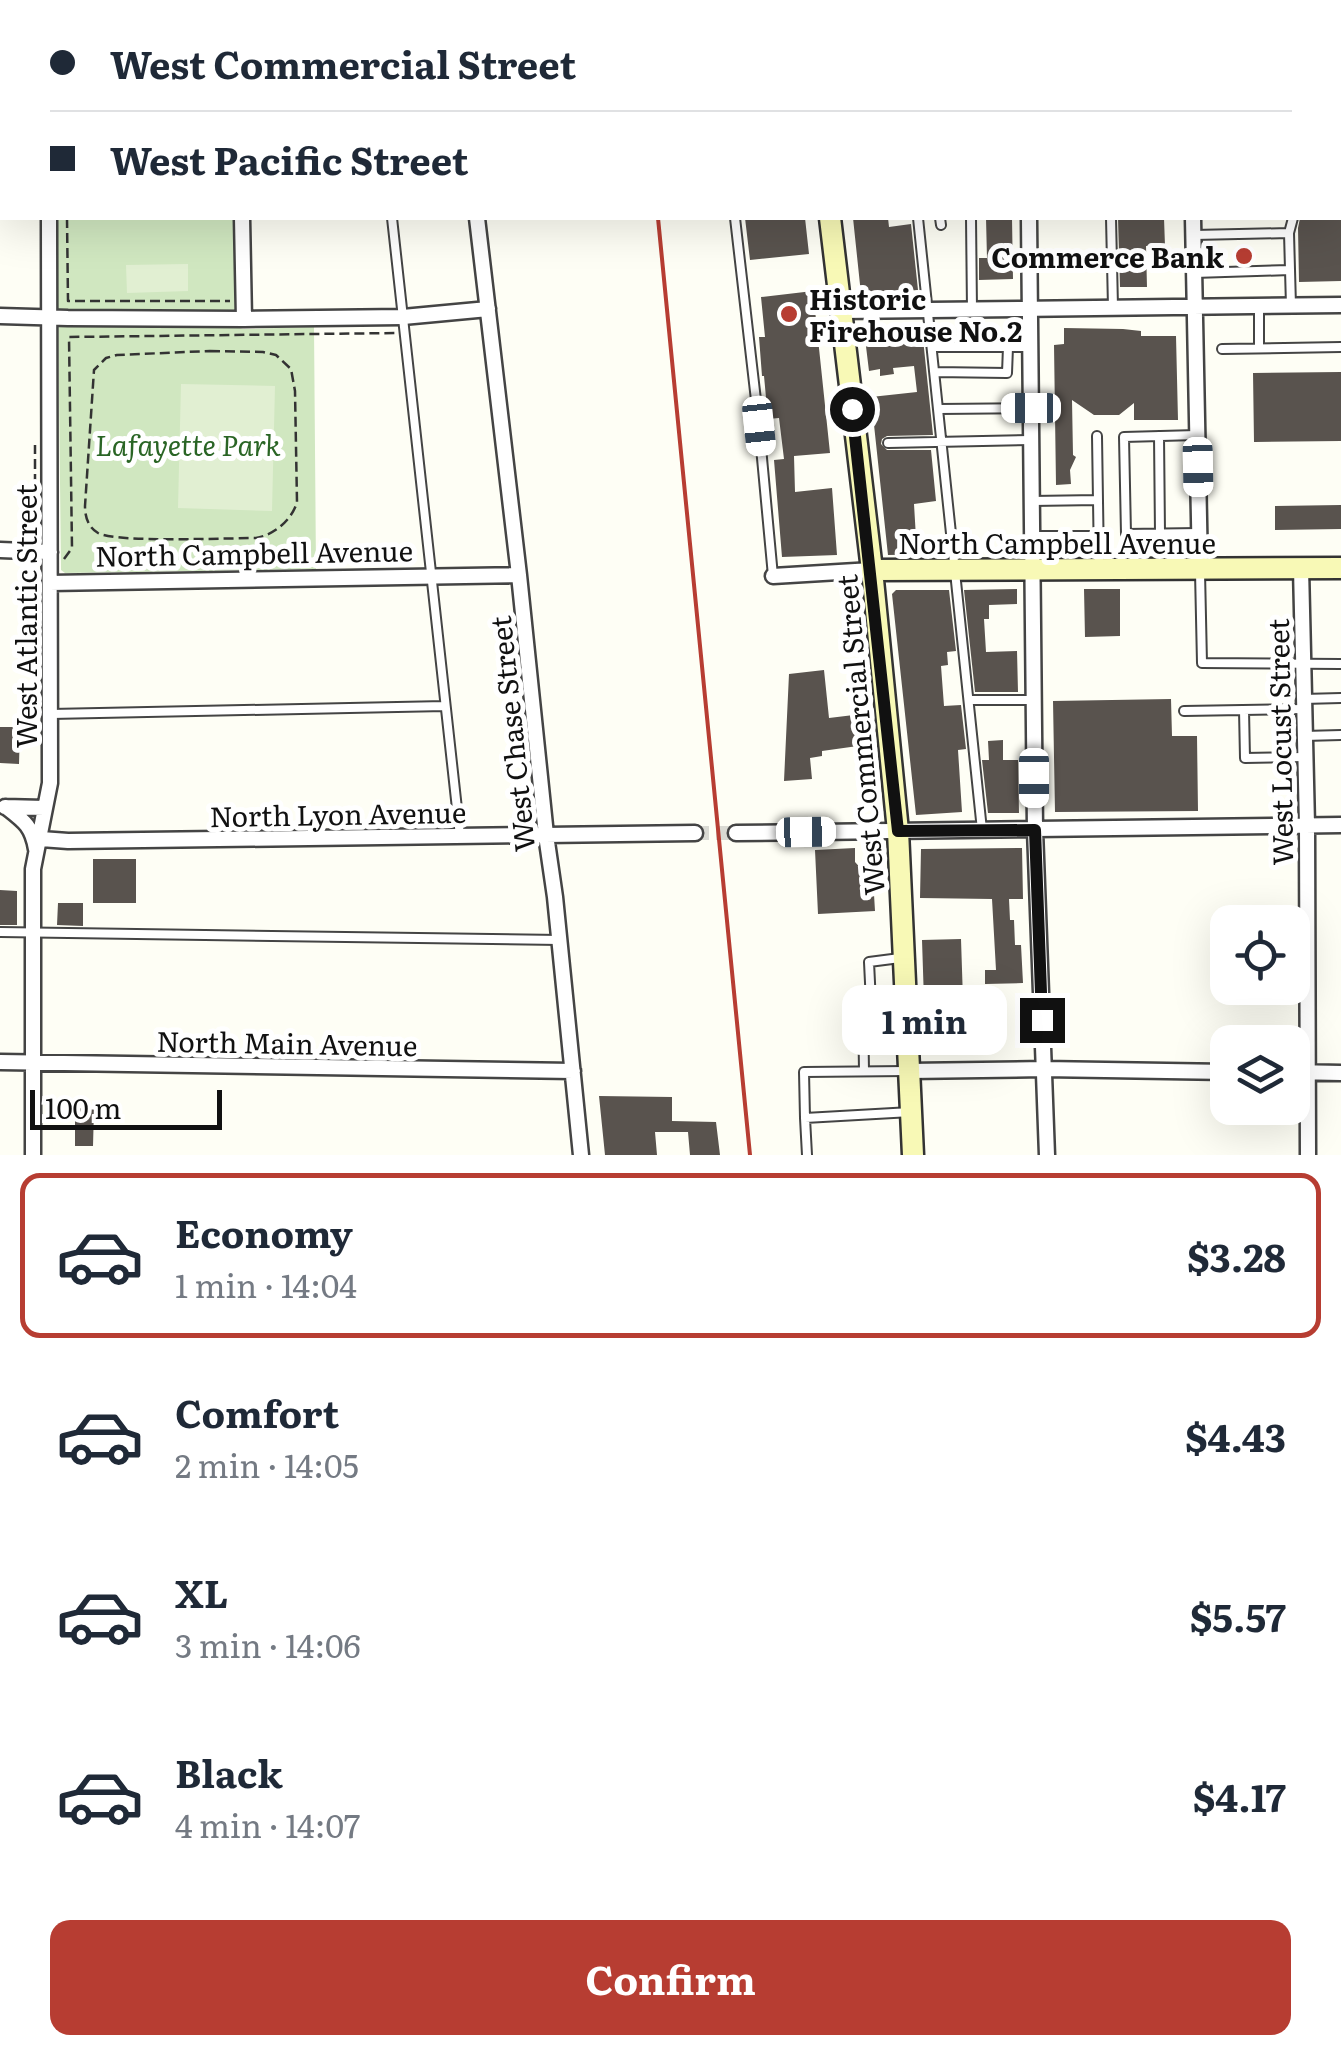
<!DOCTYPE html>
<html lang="en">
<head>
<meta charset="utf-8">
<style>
  :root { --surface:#fff; --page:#f2f2f3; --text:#1f2937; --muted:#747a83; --line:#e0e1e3; --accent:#b73d32 }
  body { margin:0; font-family:Literata,serif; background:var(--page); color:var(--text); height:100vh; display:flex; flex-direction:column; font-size:38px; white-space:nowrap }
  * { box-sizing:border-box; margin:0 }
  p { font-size:32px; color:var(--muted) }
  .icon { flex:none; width:55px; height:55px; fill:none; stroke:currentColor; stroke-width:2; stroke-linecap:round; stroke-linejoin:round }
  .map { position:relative; height:1155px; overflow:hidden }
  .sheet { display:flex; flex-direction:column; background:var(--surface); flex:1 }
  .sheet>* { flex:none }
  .hud { position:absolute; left:0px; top:0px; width:1342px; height:220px; box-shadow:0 10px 40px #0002; display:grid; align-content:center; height:220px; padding:0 50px; background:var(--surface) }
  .controls { position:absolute; left:1210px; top:905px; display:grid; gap:20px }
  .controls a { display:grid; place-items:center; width:100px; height:100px; border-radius:20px; background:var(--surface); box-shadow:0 10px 40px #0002; font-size:50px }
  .scale { position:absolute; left:30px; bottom:25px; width:192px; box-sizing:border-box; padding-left:10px; border:5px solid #111; border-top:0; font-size:28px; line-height:35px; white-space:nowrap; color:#111; -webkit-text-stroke:8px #fff; paint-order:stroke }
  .end { position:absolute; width:45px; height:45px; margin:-22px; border:12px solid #111; background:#fff; box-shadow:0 0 0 5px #fff }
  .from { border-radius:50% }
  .bubble { position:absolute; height:70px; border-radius:20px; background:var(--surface); box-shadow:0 10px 40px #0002; font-size:32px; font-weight:700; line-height:70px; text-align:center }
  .car { position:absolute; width:30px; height:60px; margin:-30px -15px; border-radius:12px; box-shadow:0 0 8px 2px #0007; background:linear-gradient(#fff 24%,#345 0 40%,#fff 0 76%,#345 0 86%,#fff 0) }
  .hud b { display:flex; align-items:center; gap:35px; height:95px; font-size:38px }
  .hud b+b { border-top:2px solid var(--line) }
  .hud i { width:25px; height:25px; background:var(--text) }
  ul { padding:18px 0 0; list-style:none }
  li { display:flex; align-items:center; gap:30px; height:165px; margin:0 20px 15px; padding:0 30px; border:5px solid transparent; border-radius:20px }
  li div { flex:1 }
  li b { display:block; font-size:38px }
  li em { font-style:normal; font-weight:700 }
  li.selected { border-color:var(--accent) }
  li>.icon { width:90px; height:90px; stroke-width:1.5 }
  .action { display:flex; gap:20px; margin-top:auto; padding:20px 50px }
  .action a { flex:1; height:115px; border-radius:20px; background:var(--accent); color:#fff; font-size:40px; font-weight:700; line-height:115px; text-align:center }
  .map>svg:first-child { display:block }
  .green { fill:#d0e7c0 }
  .pitch { fill:#e1efd2 }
  .building { fill:#59534e }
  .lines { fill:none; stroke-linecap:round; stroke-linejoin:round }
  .street-tunnel { stroke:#dadad3; stroke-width:14; stroke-dasharray:14 7; stroke-linecap:butt }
  .lane-casing { stroke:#444; stroke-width:12 }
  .street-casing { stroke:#444; stroke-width:19 }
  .secondary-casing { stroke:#333; stroke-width:25 }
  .path { stroke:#333; stroke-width:2.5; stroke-dasharray:10 5; stroke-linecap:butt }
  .lane { stroke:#fff; stroke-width:8 }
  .street { stroke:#fff; stroke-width:14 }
  .secondary { stroke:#f8f9b6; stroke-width:20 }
  .rail { stroke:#b73d32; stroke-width:4 }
  .route { stroke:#111; stroke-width:12 }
  .poi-dot { fill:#b73d32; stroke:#fff; stroke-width:4 }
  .labels { text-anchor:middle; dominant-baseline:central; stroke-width:10; stroke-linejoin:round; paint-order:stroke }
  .poi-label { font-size:28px; font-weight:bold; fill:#111; stroke:#fff; text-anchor:end }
  .park-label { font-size:28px; font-style:italic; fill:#2a6525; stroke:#fff }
  .street-label { font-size:28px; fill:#111; stroke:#fff }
</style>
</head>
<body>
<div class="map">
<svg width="1341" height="1155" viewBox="0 0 1341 1155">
  <rect width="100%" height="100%" fill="#fefef5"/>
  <path class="green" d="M 57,218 L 234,218 L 235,320 L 238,327 L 243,329 L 314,327 L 316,569 L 65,573 L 61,570 Z"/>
  <path class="pitch" d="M 188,264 L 188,291 L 127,293 L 126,265 Z
    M 181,384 L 275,386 L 272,511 L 178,508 Z"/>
  <path class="building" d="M 745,218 L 805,218 L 809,254 L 750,260 Z
    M 853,218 L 888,218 L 889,227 L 911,224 L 918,290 L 861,294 Z
    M 986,218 L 1012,218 L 1013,279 L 979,280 L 979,258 L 987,258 Z
    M 1118,218 L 1164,218 L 1165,246 L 1146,246 L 1147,287 L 1120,287 Z
    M 1300,218 L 1341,218 L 1341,281 L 1299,282 L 1298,228 Z
    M 813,291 L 830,453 L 794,456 L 795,492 L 832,488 L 837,555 L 782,557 L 774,460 L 784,459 L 779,418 L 768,419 L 764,376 L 762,376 L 759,337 L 765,337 L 761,297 Z
    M 1064,328 L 1123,329 L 1141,331 L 1141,336 L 1176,336 L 1178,420 L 1134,420 L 1134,403 L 1119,415 L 1094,415 L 1072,400 L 1073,455 L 1076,457 L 1070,470 L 1071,484 L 1056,485 L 1054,345 L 1064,344 Z
    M 922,329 L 933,435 L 887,436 L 882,439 L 881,444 L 887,450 L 931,450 L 936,501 L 914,504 L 916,538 L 944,535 L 946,554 L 888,555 L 871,397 L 917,392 L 914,366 L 893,368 L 894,374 L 880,376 L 880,369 L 869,371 L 864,330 Z
    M 1341,372 L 1341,441 L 1254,442 L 1253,373 Z
    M 1341,505 L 1341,529 L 1275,530 L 1275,506 Z
    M 1017,589 L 1017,604 L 989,605 L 989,619 L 984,619 L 986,652 L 1017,651 L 1018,692 L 975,692 L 964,590 Z
    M 1084,589 L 1120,589 L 1120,636 L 1085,637 Z
    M 896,590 L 949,590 L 956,651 L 947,652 L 948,665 L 941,666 L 944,706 L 961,705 L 966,749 L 958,750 L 962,812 L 916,815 L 892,594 Z
    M 824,670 L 829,718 L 862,714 L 865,745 L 822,751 L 822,756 L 810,758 L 812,779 L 784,781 L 789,674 Z
    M 1171,699 L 1172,736 L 1197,736 L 1198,811 L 1055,812 L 1053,701 Z
    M 0,727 L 20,727 L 19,764 L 0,763 Z
    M 1003,740 L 1003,760 L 1018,760 L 1019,813 L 988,813 L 982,760 L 989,760 L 988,741 Z
    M 855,848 L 855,862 L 866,874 L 873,878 L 875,911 L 818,914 L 815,850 Z
    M 1022,848 L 1023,899 L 1009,899 L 1010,920 L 1014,920 L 1015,945 L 1021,945 L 1023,983 L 985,984 L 985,970 L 996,970 L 992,899 L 920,898 L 921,849 Z
    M 93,859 L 136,859 L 136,903 L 93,903 Z
    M 0,890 L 17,891 L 17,925 L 0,925 Z
    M 58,903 L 83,903 L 83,926 L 57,925 Z
    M 961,939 L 963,1000 L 924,1001 L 922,940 Z
    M 599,1096 L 672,1097 L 672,1121 L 716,1122 L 720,1155 L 690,1155 L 688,1132 L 655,1132 L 657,1155 L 605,1155 Z
    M 75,1108 L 94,1109 L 93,1146 L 75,1146 Z"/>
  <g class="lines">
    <path class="street-tunnel" d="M 695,833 L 736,833"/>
    <g class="lane-casing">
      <path id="lane" d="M 370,0 L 370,2
        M 713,0 L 713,2
        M 894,0 L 894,2
        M 950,0 L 950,2
        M 1340,179 L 1341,179
        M 392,218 L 460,836
        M 735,218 L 759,426 L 773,576
        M 918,218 L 982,830
        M 940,218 L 941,225
        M 971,218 L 972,309
        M 1111,218 L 1113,307
        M 1194,235 L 1289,233
        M 1194,273 L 1290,270
        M 1259,306 L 1259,348
        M 1291,306 L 1289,233 L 1293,218
        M 932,347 L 1031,347
        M 1222,349 L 1341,347
        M 935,372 L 1007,373 L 1008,347
        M 939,409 L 1031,408
        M 1197,435 L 1124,437 L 1126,534 L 1199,533
        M 1097,436 L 1099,565
        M 1159,436 L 1160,533
        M 888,443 L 1032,440
        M 1032,501 L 1098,500
        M 1033,536 L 1098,536
        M 1200,572 L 1202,663 L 1341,664
        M 1303,699 L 1341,698
        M 969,700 L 1034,700
        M 1244,710 L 1245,758 L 1305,757
        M 1184,711 L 1304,709
        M 51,714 L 445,706
        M 1304,736 L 1341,735
        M 0,932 L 560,940
        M 871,1003 L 869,962 L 900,958
        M 864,1071 L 863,1003 L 902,1000
        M 907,1071 L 804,1072 L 805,1118 L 911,1112
        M 805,1118 L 807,1155"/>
    </g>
    <g class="street-casing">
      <path id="street" d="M 48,0 L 48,2
        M 451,0 L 452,2
        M 1027,0 L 1027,2
        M 1296,0 L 1296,2
        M 1340,52 L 1341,52
        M 0,61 L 2,61
        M 242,218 L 244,319
        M 477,218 L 519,575 L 546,835 L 555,897 L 581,1155
        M 1029,218 L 1035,830 L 1047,1155
        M 1193,218 L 1200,569
        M 841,311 L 1341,305
        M 0,316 L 68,318 L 244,319 L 403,317 L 488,309
        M 0,550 L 50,552
        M 1301,568 L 1307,825 L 1308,1155
        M 773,576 L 872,570
        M 50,583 L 519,575
        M 5,807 L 44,808
        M 6,807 C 24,821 32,826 36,849
        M 736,833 L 1341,825
        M 41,839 L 68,841 L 695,833
        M 0,1062 L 573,1071
        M 909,1071 L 1044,1069 L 1228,1072
        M 1292,1072 L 1341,1073
        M 33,1155 L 33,869 L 50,783 L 49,218"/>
    </g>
    <g class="secondary-casing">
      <path id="secondary" d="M 804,0 L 804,2
        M 830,218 L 872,570 L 898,831 L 913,1155
        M 872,570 L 1341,568"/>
    </g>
    <path class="path" d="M 67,218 L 68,301 L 230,301
      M 210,351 L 263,352 L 276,355 L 291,369 L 295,391 L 297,502 C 292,520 274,535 256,538 C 229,538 116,543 98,533 C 88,527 85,517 85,506 L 94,370 L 106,358 L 117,355 Z
      M 35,529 L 35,445
      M 64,559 L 72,548 L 69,337 L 395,333"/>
    <use href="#lane" class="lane"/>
    <use href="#street" class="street"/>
    <use href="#secondary" class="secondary"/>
    <path class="rail" d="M 636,0 L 637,2
      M 658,218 L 750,1155"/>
  </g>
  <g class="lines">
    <path class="route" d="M 852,409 L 898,831 L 1035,830 L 1042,1020"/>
  </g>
  <g class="poi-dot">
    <circle cx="1244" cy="256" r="10"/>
    <circle cx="789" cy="314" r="10"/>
  </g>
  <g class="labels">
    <g class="poi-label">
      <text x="1224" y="256">Commerce Bank</text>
      <text x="809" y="298" text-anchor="start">Historic<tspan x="809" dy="32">Firehouse No.2</tspan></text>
    </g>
    <g class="park-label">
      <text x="188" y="444">Lafayette Park</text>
    </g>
    <g class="street-label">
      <text x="1057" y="542">North Campbell Avenue</text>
      <text transform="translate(254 552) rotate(-1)">North Campbell Avenue</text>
      <text transform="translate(25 616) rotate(-90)">West Atlantic Street</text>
      <text transform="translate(511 734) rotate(-96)">West Chase Street</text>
      <text transform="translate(859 735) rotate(-95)">West Commercial Street</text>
      <text transform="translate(1279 742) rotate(-91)">West Locust Street</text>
      <text transform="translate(338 813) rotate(-1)">North Lyon Avenue</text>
      <text transform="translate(287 1042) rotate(1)">North Main Avenue</text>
    </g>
  </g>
</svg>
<div class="controls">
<a><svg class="icon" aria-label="locate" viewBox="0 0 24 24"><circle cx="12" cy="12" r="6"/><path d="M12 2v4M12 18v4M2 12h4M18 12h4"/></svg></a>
<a><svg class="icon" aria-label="layers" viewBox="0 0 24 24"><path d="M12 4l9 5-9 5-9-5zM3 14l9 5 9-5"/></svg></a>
</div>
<div class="scale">100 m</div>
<i class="end from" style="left:852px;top:409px"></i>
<i class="end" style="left:1042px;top:1020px"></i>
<div class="bubble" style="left:842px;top:985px;width:165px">1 min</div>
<i class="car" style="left:1031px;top:408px;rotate:270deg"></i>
<i class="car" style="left:759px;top:426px;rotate:174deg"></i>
<i class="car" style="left:1198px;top:467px;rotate:179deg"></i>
<i class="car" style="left:1034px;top:778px;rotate:180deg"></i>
<i class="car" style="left:806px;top:832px;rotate:89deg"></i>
<div class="hud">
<b><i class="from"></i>West Commercial Street</b>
<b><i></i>West Pacific Street</b>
</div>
</div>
<section class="sheet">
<ul>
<li class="selected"><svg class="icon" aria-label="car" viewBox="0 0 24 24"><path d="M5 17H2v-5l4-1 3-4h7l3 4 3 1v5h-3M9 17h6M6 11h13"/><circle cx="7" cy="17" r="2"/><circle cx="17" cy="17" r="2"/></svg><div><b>Economy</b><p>1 min · 14:04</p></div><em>$3.28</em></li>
<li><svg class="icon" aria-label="car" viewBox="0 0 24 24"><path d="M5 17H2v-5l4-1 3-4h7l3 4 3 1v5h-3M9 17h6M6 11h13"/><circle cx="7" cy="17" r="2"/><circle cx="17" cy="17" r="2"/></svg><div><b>Comfort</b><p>2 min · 14:05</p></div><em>$4.43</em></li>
<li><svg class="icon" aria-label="car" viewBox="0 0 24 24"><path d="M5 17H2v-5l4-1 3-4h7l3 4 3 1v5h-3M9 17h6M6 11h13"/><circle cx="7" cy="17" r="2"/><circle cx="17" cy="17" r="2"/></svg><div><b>XL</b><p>3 min · 14:06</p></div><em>$5.57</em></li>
<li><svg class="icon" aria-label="car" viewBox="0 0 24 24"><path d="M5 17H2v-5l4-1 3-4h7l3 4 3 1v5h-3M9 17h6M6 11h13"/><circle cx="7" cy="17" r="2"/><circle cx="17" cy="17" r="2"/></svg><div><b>Black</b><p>4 min · 14:07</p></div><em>$4.17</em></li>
</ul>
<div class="action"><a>Confirm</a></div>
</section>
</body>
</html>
